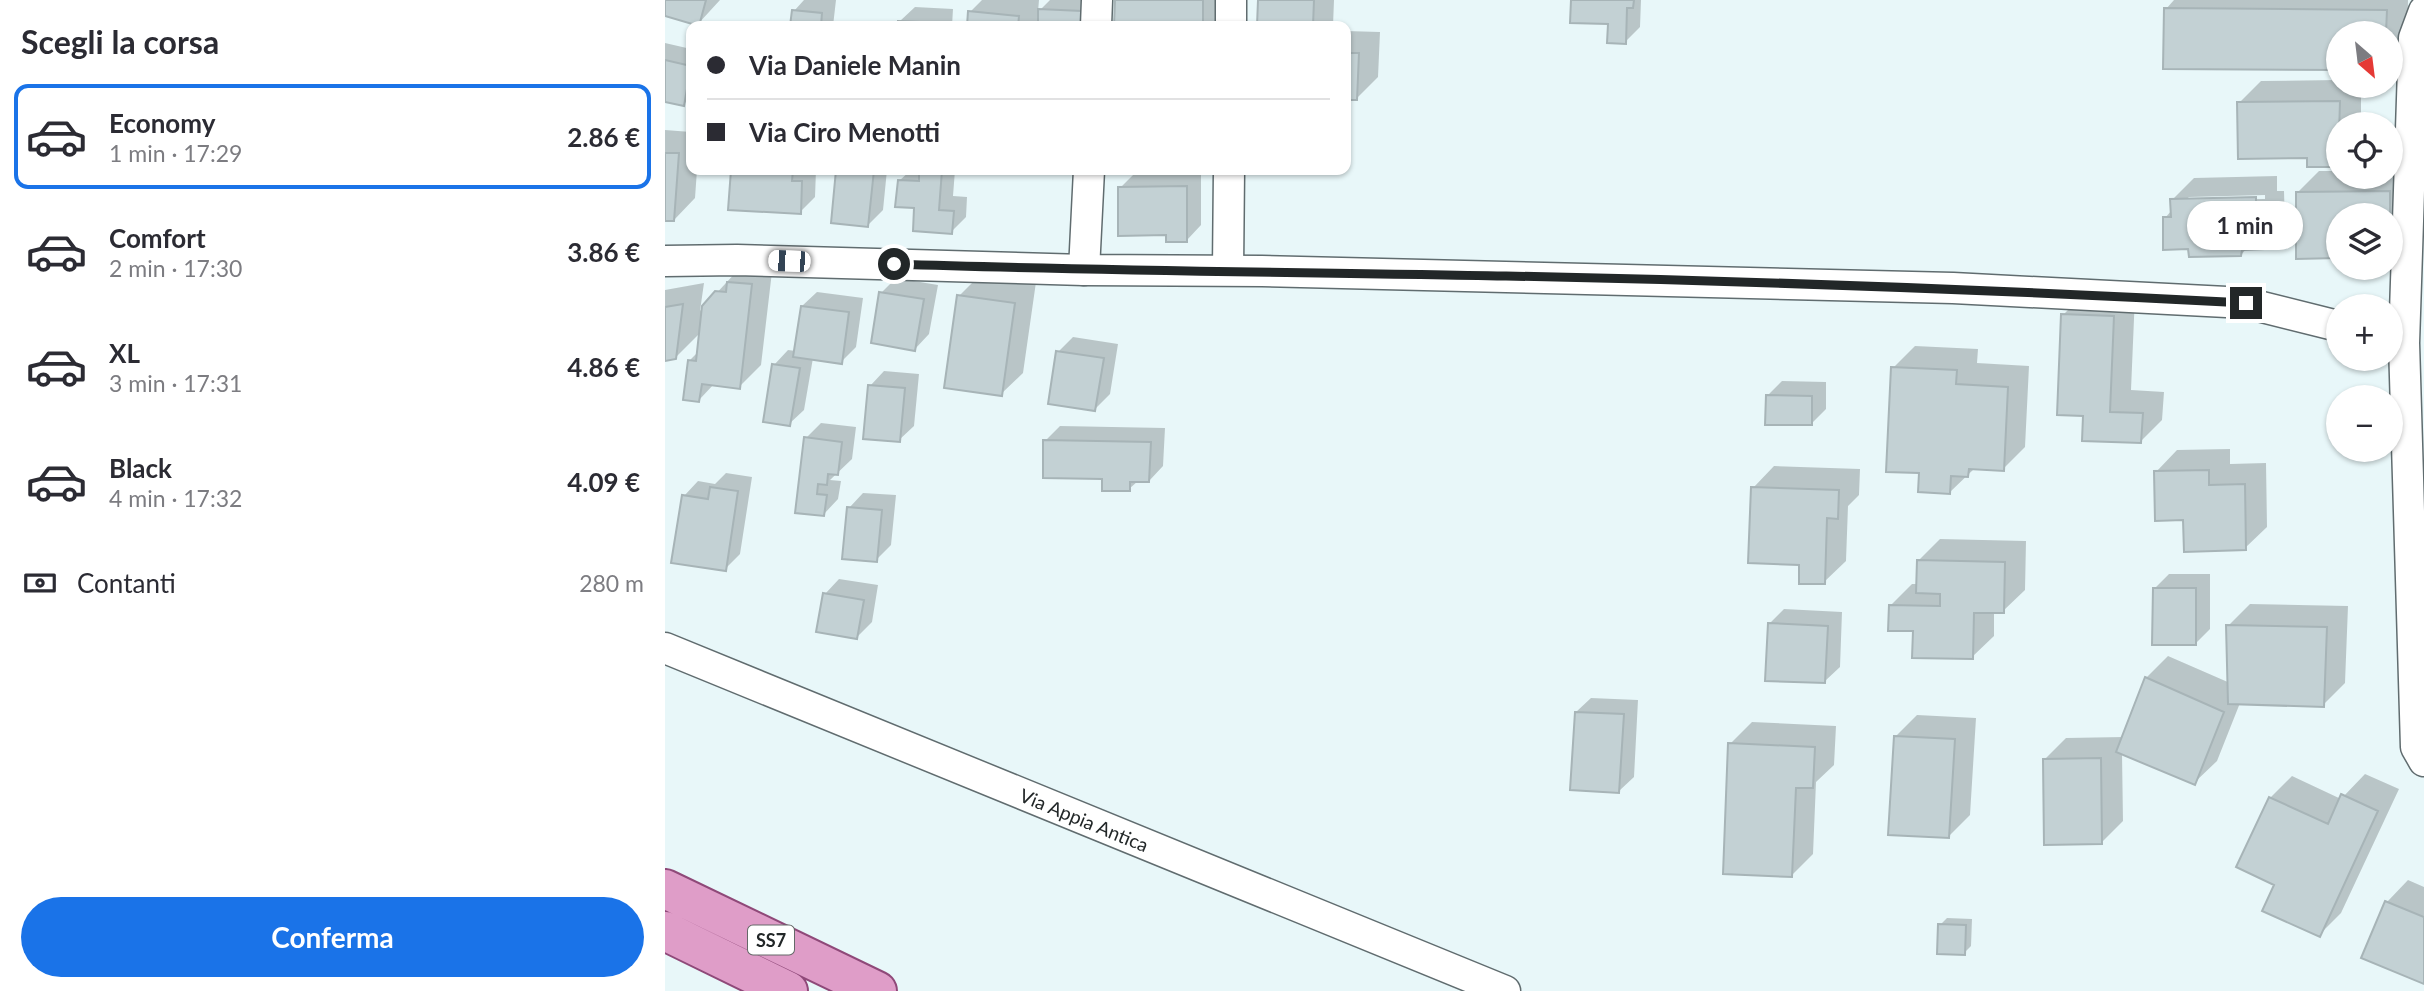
<!DOCTYPE html>
<html lang="it">
<head>
<meta charset="utf-8">
<style>
  :root { --surface:#fff; --page:#f2f2f3; --text:#2b2b33; --muted:#7c7c81; --line:#e1e1e2; --accent:#1a73e8 }
  body { margin:0; font-family:Lato,sans-serif; background:var(--page); color:var(--text); height:100vh; display:flex; flex-direction:column; font-size:26px; white-space:nowrap }
  * { box-sizing:border-box; margin:0 }
  p { font-size:23px; color:var(--muted) }
  .icon { flex:none; width:38px; height:38px; fill:none; stroke:currentColor; stroke-width:2; stroke-linecap:round; stroke-linejoin:round }
  .map { position:relative; flex:1; overflow:hidden }
  .panel { display:flex; flex-direction:column; background:var(--surface); width:665px }
  .panel>* { flex:none }
  .banner { position:absolute; left:21px; top:21px; width:665px; height:154px; border-radius:14px; box-shadow:0 2px 5px #0004; display:grid; align-content:center; height:154px; padding:0 21px; background:var(--surface) }
  .needle { width:46px; rotate:152deg }
  .controls { position:absolute; left:1661px; top:21px; display:grid; gap:14px }
  .controls a { display:grid; place-items:center; width:77px; height:77px; border-radius:50%; background:var(--surface); box-shadow:0 2px 5px #0004; font-size:35px }
  .end { position:absolute; width:32px; height:32px; margin:-16px; border:9px solid #222728; background:#fff; box-shadow:0 0 0 4px #fff }
  .from { border-radius:50% }
  .bubble { position:absolute; height:49px; border-radius:24px; background:var(--surface); box-shadow:0 2px 5px #0004; font-size:23px; font-weight:700; line-height:49px; text-align:center }
  .car { position:absolute; width:21px; height:42px; margin:-21px -10px; border-radius:9px; box-shadow:0 0 5px 2px #0007; background:linear-gradient(#fff 24%,#345 0 40%,#fff 0 76%,#345 0 86%,#fff 0) }
  .banner b { display:flex; align-items:center; gap:24px; height:66px; font-size:26px }
  .banner b+b { border-top:2px solid var(--line) }
  .banner i { width:18px; height:18px; background:var(--text) }
  ul { padding:0; list-style:none }
  li { display:flex; align-items:center; gap:21px; height:105px; margin:0 14px 10px; padding:0 7px; border:4px solid transparent; border-radius:14px }
  li div { flex:1 }
  li b { display:block; font-size:26px }
  li em { font-style:normal; font-weight:700 }
  li.current { border-color:var(--accent) }
  li>.icon { width:63px; height:63px; stroke-width:1.5 }
  h2 { padding:0 21px; font-size:32px; line-height:84px }
  .pay { display:flex; align-items:center; gap:18px; height:77px; padding:0 21px; font-size:26px }
  .pay p { margin-inline-start:auto }
  .action { display:flex; gap:14px; margin-top:auto; padding:14px 21px }
  .action a { flex:1; height:80px; border-radius:42px; background:var(--accent); color:#fff; font-size:28px; font-weight:700; line-height:80px; text-align:center }
  main { display:flex; flex:1; min-height:0 }
  .map>svg:first-child { display:block }
  .shadow { fill:#0003; fill-rule:evenodd }
  .building { fill:#c3d1d4; stroke:#a7b4b7; stroke-width:2 }
  .lines { fill:none; stroke-linecap:round; stroke-linejoin:round }
  .street-casing { stroke:#606c6f; stroke-width:33 }
  .primary-casing { stroke:#8f4979; stroke-width:42 }
  .street { stroke:#fff; stroke-width:30 }
  .primary { stroke:#df9dc8; stroke-width:38 }
  .route { stroke:#222728; stroke-width:9 }
  .labels { text-anchor:middle; dominant-baseline:central; stroke-width:5; stroke-linejoin:round; paint-order:stroke }
  .shield { fill:#fff; stroke:#646868; stroke-width:2 }
  .shield-label { font-size:18px; font-weight:bold; fill:#222728 }
  .street-label { font-size:19px; fill:#222728; stroke:#fff }
</style>
</head>
<body>
<main>
<section class="panel">
<h2>Scegli la corsa</h2>
<ul>
<li class="current"><svg class="icon" aria-label="car" viewBox="0 0 24 24"><path d="M5 17H2v-5l4-1 3-4h7l3 4 3 1v5h-3M9 17h6M6 11h13"/><circle cx="7" cy="17" r="2"/><circle cx="17" cy="17" r="2"/></svg><div><b>Economy</b><p>1 min · 17:29</p></div><em>2.86 €</em></li>
<li><svg class="icon" aria-label="car" viewBox="0 0 24 24"><path d="M5 17H2v-5l4-1 3-4h7l3 4 3 1v5h-3M9 17h6M6 11h13"/><circle cx="7" cy="17" r="2"/><circle cx="17" cy="17" r="2"/></svg><div><b>Comfort</b><p>2 min · 17:30</p></div><em>3.86 €</em></li>
<li><svg class="icon" aria-label="car" viewBox="0 0 24 24"><path d="M5 17H2v-5l4-1 3-4h7l3 4 3 1v5h-3M9 17h6M6 11h13"/><circle cx="7" cy="17" r="2"/><circle cx="17" cy="17" r="2"/></svg><div><b>XL</b><p>3 min · 17:31</p></div><em>4.86 €</em></li>
<li><svg class="icon" aria-label="car" viewBox="0 0 24 24"><path d="M5 17H2v-5l4-1 3-4h7l3 4 3 1v5h-3M9 17h6M6 11h13"/><circle cx="7" cy="17" r="2"/><circle cx="17" cy="17" r="2"/></svg><div><b>Black</b><p>4 min · 17:32</p></div><em>4.09 €</em></li>
</ul>
<div class="pay"><svg class="icon" aria-label="cash" viewBox="0 0 24 24"><path d="M3 7h18v10H3z"/><circle cx="12" cy="12" r="2"/></svg>Contanti<p>280 m</p></div>
<div class="action"><a>Conferma</a></div>
</section>
<div class="map">
<svg width="1759" height="991" viewBox="0 0 1759 991">
  <rect width="100%" height="100%" fill="#e8f7f9"/>
  <path class="shadow" d="M 0,0 L 55,0 L 33,24 L 0,15 Z
    M 139,0 L 171,0 L 168,26 L 127,26 L 129,11 Z
    M 317,0 L 374,0 L 373,12 L 385,0 L 431,0 L 429,26 L 304,26 L 305,12 Z
    M 452,0 L 559,0 L 552,26 L 451,26 Z
    M 595,0 L 669,0 L 668,26 L 594,26 Z
    M 908,0 L 976,0 L 975,27 L 960,42 L 945,22 Z
    M 1509,0 L 1743,0 L 1742,47 L 1726,63 L 1726,33 L 1673,33 L 1673,68 L 1501,9 Z
    M 250,7 L 288,9 L 287,26 L 235,26 L 235,21 Z
    M 681,31 L 715,32 L 713,77 L 691,99 L 681,98 Z
    M 0,43 L 26,49 L 26,96 L 19,104 L 0,100 Z
    M 1673,80 L 1673,86 L 1696,86 L 1696,124 L 1673,124 L 1644,156 L 1574,103 L 1596,81 Z
    M 0,130 L 26,132 L 26,170 L 32,170 L 30,198 L 9,220 L 0,219 Z
    M 68,170 L 151,170 L 150,197 L 135,212 L 65,208 Z
    M 173,170 L 222,170 L 218,210 L 203,225 L 168,222 Z
    M 246,170 L 290,170 L 288,196 L 302,197 L 301,217 L 286,232 L 234,181 Z
    M 1726,170 L 1746,170 L 1747,234 L 1726,255 L 1726,215 L 1673,215 L 1673,256 L 1632,193 L 1654,171 L 1673,171 L 1673,177 L 1726,177 Z
    M 536,172 L 536,225 L 522,240 L 503,234 L 455,188 L 470,173 Z
    M 1612,176 L 1612,191 L 1619,191 L 1620,226 L 1598,247 L 1582,248 L 1576,255 L 1525,248 L 1500,218 L 1507,210 L 1507,200 L 1529,178 ZM 1600,195 L 1600,199 L 1520,200 L 1524,197 Z
    M 108,263 L 96,365 L 74,387 L 49,384 L 34,400 L 24,361 L 33,352 L 36,332 L 10,358 L 0,359 L 0,290 L 39,283 L 35,311 L 73,270 Z
    M 316,274 L 371,282 L 358,373 L 336,394 L 294,296 Z
    M 231,278 L 273,285 L 264,334 L 250,349 L 216,293 Z
    M 152,292 L 198,298 L 191,347 L 176,362 L 148,358 L 139,410 L 124,424 L 109,365 L 123,350 L 131,351 L 137,306 Z
    M 1420,293 L 1470,295 L 1466,390 L 1499,392 L 1497,420 L 1476,441 L 1419,414 L 1398,315 Z
    M 408,337 L 453,344 L 445,394 L 430,409 L 393,352 Z
    M 1250,346 L 1313,349 L 1312,363 L 1364,366 L 1360,447 L 1338,469 L 1310,468 L 1285,492 L 1256,472 L 1228,368 Z
    M 219,371 L 254,374 L 249,426 L 234,440 L 205,386 Z
    M 1117,381 L 1161,382 L 1161,409 L 1146,424 L 1102,396 Z
    M 156,423 L 191,427 L 187,459 L 165,480 L 176,481 L 173,499 L 159,514 L 132,511 L 141,438 Z
    M 395,426 L 500,428 L 498,466 L 484,481 L 473,481 L 464,489 L 380,441 Z
    M 1565,449 L 1565,464 L 1601,463 L 1602,527 L 1580,548 L 1520,519 L 1491,472 L 1512,450 Z
    M 1109,466 L 1195,469 L 1194,495 L 1183,506 L 1181,561 L 1159,582 L 1136,563 L 1088,488 Z
    M 61,473 L 87,477 L 75,554 L 60,569 L 19,496 L 33,481 L 50,484 Z
    M 198,493 L 231,495 L 226,545 L 211,560 L 184,508 Z
    M 1275,539 L 1361,541 L 1360,590 L 1338,611 L 1329,611 L 1329,636 L 1307,657 L 1249,630 L 1225,606 L 1247,584 L 1253,584 L 1254,560 Z
    M 1504,574 L 1545,574 L 1545,629 L 1530,644 L 1489,589 Z
    M 174,579 L 213,585 L 207,622 L 192,637 L 160,594 Z
    M 1585,604 L 1683,606 L 1680,683 L 1658,705 L 1575,703 L 1552,761 L 1530,782 L 1457,753 L 1458,821 L 1437,842 L 1379,760 L 1401,738 L 1459,737 L 1481,678 L 1503,656 L 1565,683 L 1563,626 Z
    M 1119,609 L 1177,612 L 1175,667 L 1160,681 L 1104,624 Z
    M 926,698 L 973,700 L 969,777 L 954,791 L 911,712 Z
    M 1252,715 L 1311,718 L 1305,815 L 1283,837 L 1231,736 Z
    M 1087,722 L 1171,726 L 1169,765 L 1151,782 L 1148,854 L 1126,876 L 1065,744 Z
    M 1700,774 L 1734,789 L 1676,913 L 1654,935 L 1611,884 L 1605,798 L 1627,776 L 1676,799 Z
    M 1743,880 L 1759,887 L 1759,983 L 1722,902 Z
    M 1282,918 L 1307,919 L 1306,946 L 1299,953 L 1275,925 Z"/>
  <path class="building" d="M 0,0 L 41,0 L 34,26 L 0,16 Z
    M 450,0 L 538,0 L 538,26 L 449,26 Z
    M 593,0 L 649,0 L 648,26 L 592,26 Z
    M 906,0 L 969,0 L 968,8 L 962,8 L 961,44 L 942,43 L 943,24 L 905,23 Z
    M 1499,8 L 1722,10 L 1721,33 L 1673,33 L 1673,70 L 1498,69 Z
    M 373,9 L 417,11 L 416,26 L 373,26 Z
    M 127,10 L 157,13 L 156,26 L 125,26 Z
    M 303,11 L 354,16 L 353,26 L 302,26 Z
    M 233,21 L 274,23 L 273,26 L 233,26 Z
    M 681,53 L 694,53 L 692,100 L 681,100 Z
    M 0,60 L 26,66 L 19,106 L 0,102 Z
    M 1675,101 L 1673,167 L 1642,167 L 1642,158 L 1573,159 L 1572,102 Z
    M 0,153 L 14,153 L 9,221 L 0,221 Z
    M 66,170 L 128,170 L 127,181 L 137,181 L 136,214 L 63,210 Z
    M 171,170 L 209,170 L 203,227 L 166,223 Z
    M 254,170 L 277,170 L 274,210 L 289,211 L 287,234 L 248,231 L 249,208 L 230,207 L 233,180 L 254,181 Z
    M 522,186 L 522,242 L 501,242 L 501,235 L 453,236 L 453,187 Z
    M 1725,191 L 1725,215 L 1673,215 L 1673,258 L 1631,259 L 1631,192 Z
    M 1591,197 L 1591,212 L 1598,212 L 1599,249 L 1577,250 L 1576,256 L 1524,257 L 1523,249 L 1498,250 L 1498,217 L 1506,217 L 1505,199 Z
    M 62,282 L 87,284 L 75,389 L 37,384 L 34,402 L 18,400 L 23,360 L 31,361 L 37,306 L 50,291 L 61,292 Z
    M 214,292 L 259,299 L 250,351 L 206,343 Z
    M 292,295 L 350,303 L 337,396 L 279,388 Z
    M 18,304 L 11,359 L 0,361 L 0,307 Z
    M 136,306 L 184,312 L 177,364 L 128,357 Z
    M 1396,314 L 1449,316 L 1445,412 L 1478,413 L 1476,443 L 1417,441 L 1418,416 L 1392,415 Z
    M 391,351 L 439,358 L 430,411 L 383,404 Z
    M 107,364 L 135,368 L 125,426 L 98,422 Z
    M 1226,367 L 1292,370 L 1291,384 L 1343,387 L 1339,471 L 1304,469 L 1303,477 L 1286,476 L 1285,494 L 1253,492 L 1254,473 L 1221,472 Z
    M 203,385 L 240,388 L 235,442 L 198,439 Z
    M 1101,395 L 1147,396 L 1147,425 L 1100,425 Z
    M 139,437 L 177,442 L 173,475 L 163,474 L 162,485 L 153,484 L 152,494 L 162,495 L 159,516 L 130,513 Z
    M 378,440 L 486,442 L 484,482 L 465,482 L 465,491 L 437,491 L 437,479 L 378,478 Z
    M 1544,470 L 1544,485 L 1580,484 L 1581,550 L 1519,552 L 1518,520 L 1490,521 L 1489,471 Z
    M 45,487 L 73,491 L 61,571 L 6,563 L 17,495 L 43,499 Z
    M 1086,487 L 1174,490 L 1173,519 L 1162,518 L 1160,584 L 1134,584 L 1134,565 L 1083,563 Z
    M 182,507 L 217,510 L 212,562 L 177,559 Z
    M 1252,560 L 1340,562 L 1339,613 L 1309,613 L 1308,659 L 1247,658 L 1248,631 L 1223,631 L 1224,605 L 1275,606 L 1275,594 L 1251,593 Z
    M 1488,588 L 1531,588 L 1531,645 L 1487,645 Z
    M 158,593 L 199,600 L 192,639 L 151,632 Z
    M 1103,623 L 1163,626 L 1160,683 L 1100,681 Z
    M 1561,625 L 1662,627 L 1659,707 L 1563,704 Z
    M 1480,677 L 1559,712 L 1530,785 L 1451,752 Z
    M 910,712 L 959,714 L 954,793 L 905,790 Z
    M 1229,736 L 1290,739 L 1284,838 L 1223,835 Z
    M 1063,743 L 1150,747 L 1148,788 L 1131,788 L 1127,877 L 1058,874 Z
    M 1436,758 L 1437,844 L 1379,845 L 1378,759 Z
    M 1676,794 L 1713,811 L 1655,937 L 1597,911 L 1609,885 L 1571,867 L 1604,797 L 1663,824 Z
    M 1720,901 L 1759,917 L 1759,984 L 1696,958 Z
    M 1273,924 L 1301,925 L 1300,955 L 1272,954 Z"/>
  <g class="lines">
    <g class="street-casing">
      <g id="street">
        <path d="M 1759,11 L 1749,38 L 1739,343 L 1751,747 L 1759,761"/>
        <path d="M 431,26 L 432,0"/>
        <path d="M 566,26 L 566,0"/>
        <path d="M 0,261 L 72,260 L 419,270 L 597,271 L 1288,288 L 1581,303 L 1673,326"/>
        <path d="M 419,270 L 424,170"/>
        <path d="M 563,270 L 564,170"/>
        <path id="s1" d="M 0,648 L 840,991"/>
      </g>
    </g>
    <g class="primary-casing">
      <path id="primary" d="M 0,889 L 212,991
        M 0,931 L 123,991"/>
    </g>
    <use href="#street" class="street"/>
    <use href="#primary" class="primary"/>
  </g>
  <g class="lines">
    <path class="route" d="M 229,264 C 433,271 637,272 841,276 C 1088,281 1335,290 1581,303"/>
  </g>
  <g class="labels">
    <rect class="shield" x="83" y="925.5" width="46" height="29" rx="5"/>
    <g class="shield-label">
      <text x="106" y="940">SS7</text>
    </g>
    <g class="street-label">
      <text stroke="none"><textPath href="#s1" startOffset="453">Via Appia Antica</textPath></text>
    </g>
  </g>
</svg>
<div class="controls">
<a><svg class="needle" viewBox="-14 -14 28 28"><path d="M0-13l5 13h-10z" fill="#e53935"/><path d="M0 13l5-13h-10z" fill="#7c7c81"/></svg></a>
<a><svg class="icon" aria-label="locate" viewBox="0 0 24 24"><circle cx="12" cy="12" r="6"/><path d="M12 2v4M12 18v4M2 12h4M18 12h4"/></svg></a>
<a><svg class="icon" aria-label="layers" viewBox="0 0 24 24"><path d="M12 4l9 5-9 5-9-5zM3 14l9 5 9-5"/></svg></a>
<a>+</a>
<a>−</a>
</div>
<i class="end from" style="left:229px;top:264px"></i>
<i class="end" style="left:1581px;top:303px"></i>
<div class="bubble" style="left:1522px;top:201px;width:116px">1 min</div>
<i class="car" style="left:124px;top:261px;rotate:272deg"></i>
<div class="banner">
<b><i class="from"></i>Via Daniele Manin</b>
<b><i></i>Via Ciro Menotti</b>
</div>
</div>
</main>
</body>
</html>
